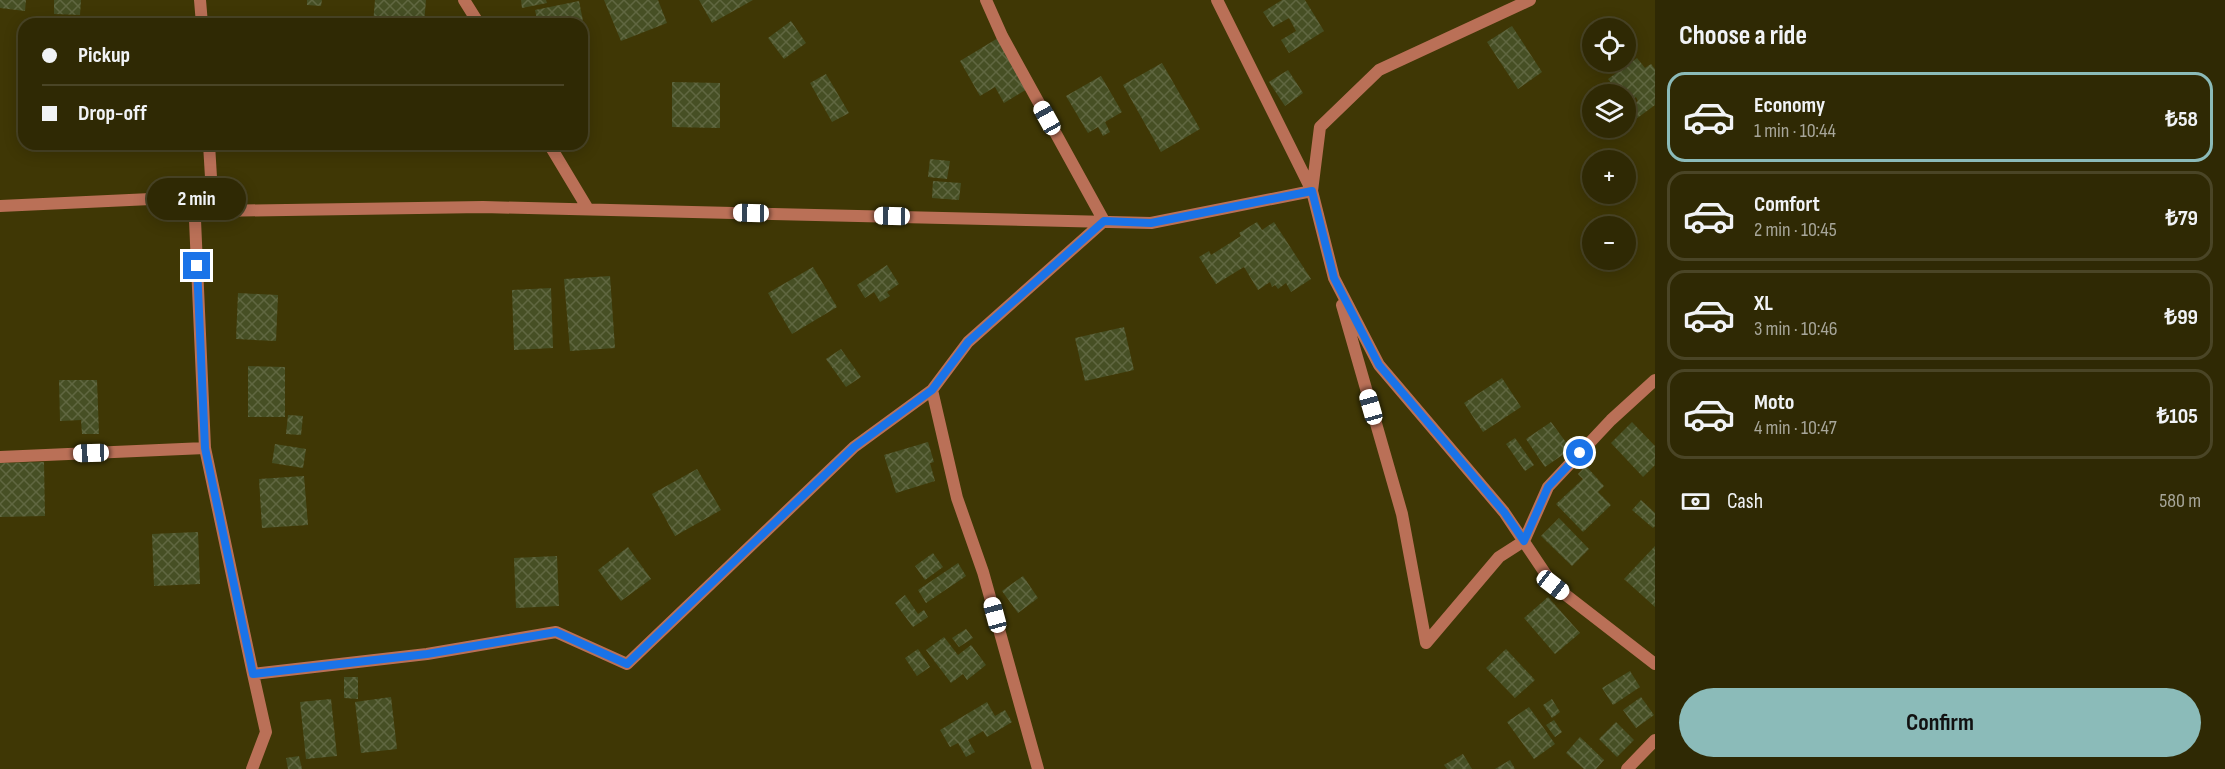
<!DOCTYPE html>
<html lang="en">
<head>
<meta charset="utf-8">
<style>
  :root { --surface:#2f2904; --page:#3b3513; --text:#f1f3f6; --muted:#a7a69a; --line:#4a4526; --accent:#8bbbb9 }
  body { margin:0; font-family:"Sofia Sans Condensed",sans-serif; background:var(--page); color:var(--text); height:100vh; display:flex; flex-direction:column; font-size:22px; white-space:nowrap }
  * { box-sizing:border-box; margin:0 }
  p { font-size:20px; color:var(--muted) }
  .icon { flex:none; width:33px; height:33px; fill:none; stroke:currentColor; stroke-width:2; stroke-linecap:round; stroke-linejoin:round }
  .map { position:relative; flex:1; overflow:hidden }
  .details { display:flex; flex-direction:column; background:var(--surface); width:570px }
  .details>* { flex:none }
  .banner { position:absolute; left:18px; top:18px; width:570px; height:132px; border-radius:18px; box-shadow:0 3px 15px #0003,0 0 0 2px var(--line); display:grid; align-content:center; height:132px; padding:0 24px; background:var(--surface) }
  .tools { position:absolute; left:1582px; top:18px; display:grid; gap:12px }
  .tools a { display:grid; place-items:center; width:54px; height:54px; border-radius:50%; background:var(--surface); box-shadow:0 3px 15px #0003,0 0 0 2px var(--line); font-size:30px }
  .end { position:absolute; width:27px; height:27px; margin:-14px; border:8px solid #1a73e8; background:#fff; box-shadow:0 0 0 3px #fff }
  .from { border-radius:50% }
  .bubble { position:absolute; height:42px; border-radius:21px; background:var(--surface); box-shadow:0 3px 15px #0003,0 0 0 2px var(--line); font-size:20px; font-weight:700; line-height:42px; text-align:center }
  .car { position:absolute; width:18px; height:36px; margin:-18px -9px; border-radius:8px; box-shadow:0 0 4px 2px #0007; background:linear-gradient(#fff 24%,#345 0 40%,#fff 0 76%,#345 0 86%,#fff 0) }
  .banner b { display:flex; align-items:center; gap:21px; height:57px; font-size:22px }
  .banner b+b { border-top:2px solid var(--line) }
  .banner i { width:15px; height:15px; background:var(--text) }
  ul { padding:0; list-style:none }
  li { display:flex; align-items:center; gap:18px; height:90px; margin:0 12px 9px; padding:0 12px; border:3px solid var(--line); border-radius:18px }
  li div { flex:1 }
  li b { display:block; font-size:22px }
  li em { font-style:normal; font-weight:700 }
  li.current { border-color:var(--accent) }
  li>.icon { width:54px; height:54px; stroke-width:1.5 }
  h2 { padding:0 24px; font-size:27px; line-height:72px }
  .pay { display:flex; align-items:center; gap:15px; height:66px; padding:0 24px; font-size:22px }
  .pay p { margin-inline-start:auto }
  .action { display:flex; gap:12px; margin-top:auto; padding:12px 24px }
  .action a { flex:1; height:69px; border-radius:36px; background:var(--accent); color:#111; font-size:24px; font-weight:700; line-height:69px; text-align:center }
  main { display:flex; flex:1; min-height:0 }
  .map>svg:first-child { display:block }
  .building { fill:url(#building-cross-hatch) }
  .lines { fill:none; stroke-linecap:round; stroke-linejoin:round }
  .street { stroke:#ba7057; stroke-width:12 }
  .route { stroke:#1a73e8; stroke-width:8 }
</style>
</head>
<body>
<main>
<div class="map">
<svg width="1655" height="769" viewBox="0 0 1655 769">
  <defs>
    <pattern id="building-cross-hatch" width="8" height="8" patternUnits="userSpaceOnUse" patternTransform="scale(1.5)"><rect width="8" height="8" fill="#464f24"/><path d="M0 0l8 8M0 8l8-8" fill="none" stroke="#606741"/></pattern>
  </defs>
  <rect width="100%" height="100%" fill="#3f3705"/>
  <path class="building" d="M 0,0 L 26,0 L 25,11 L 0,8 Z
    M 54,0 L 81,0 L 80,15 L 54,14 Z
    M 307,0 L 322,0 L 321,6 L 307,5 Z
    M 375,0 L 426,0 L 424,24 L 373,24 Z
    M 521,0 L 546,0 L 547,3 L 522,8 Z
    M 604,0 L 658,0 L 667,23 L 621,41 Z
    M 699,0 L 753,0 L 712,23 Z
    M 1282,0 L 1305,0 L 1324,31 L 1289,53 L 1281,40 L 1296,31 L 1289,18 L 1273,27 L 1263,12 Z
    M 579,1 L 587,41 L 582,42 L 582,24 L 538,24 L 535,10 Z
    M 791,21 L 806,43 L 784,59 L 768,38 Z
    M 1512,26 L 1542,72 L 1518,89 L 1487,42 Z
    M 998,38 L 1027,89 L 1004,103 L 995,87 L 980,96 L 960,61 Z
    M 1637,58 L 1645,68 L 1651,64 L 1655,69 L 1655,105 L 1636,119 L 1628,108 L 1638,101 L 1636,97 L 1626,103 L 1626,94 L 1617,94 L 1619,93 L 1615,88 L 1610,91 L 1608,87 L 1612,84 L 1608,79 Z
    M 1162,63 L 1200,129 L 1161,152 L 1123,85 Z
    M 1288,70 L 1303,93 L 1285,106 L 1269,82 Z
    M 826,74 L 849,113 L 832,122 L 810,83 Z
    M 1101,76 L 1122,112 L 1105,122 L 1110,132 L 1103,136 L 1098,127 L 1088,133 L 1066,96 Z
    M 672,82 L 720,83 L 720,128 L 672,127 Z
    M 930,159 L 950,161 L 947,179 L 928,177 Z
    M 933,181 L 961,183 L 959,200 L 932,198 Z
    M 1257,222 L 1262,230 L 1274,222 L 1311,279 L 1291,292 L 1286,283 L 1278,289 L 1275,285 L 1272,287 L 1270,282 L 1258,290 L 1244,267 L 1216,284 L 1199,257 L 1209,251 L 1211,255 L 1241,236 L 1239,233 Z
    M 887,265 L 899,284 L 887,292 L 890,296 L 880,302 L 874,292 L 865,298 L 857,285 Z
    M 813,267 L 837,307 L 792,334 L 768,293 Z
    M 610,276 L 615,348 L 570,351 L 564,279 Z
    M 551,288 L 553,348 L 514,350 L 512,290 Z
    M 238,293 L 278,295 L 276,341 L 236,339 Z
    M 1124,327 L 1134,370 L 1085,381 L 1075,338 Z
    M 841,349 L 861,377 L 846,387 L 826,359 Z
    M 248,366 L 285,367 L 285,417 L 248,417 Z
    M 1502,378 L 1521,407 L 1483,432 L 1464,403 Z
    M 59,380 L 97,380 L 99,434 L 82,434 L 81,420 L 60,421 Z
    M 288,415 L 303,416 L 301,435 L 286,434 Z
    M 1551,422 L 1571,449 L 1545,467 L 1526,439 Z
    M 1632,422 L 1655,446 L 1655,465 L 1643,477 L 1611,443 Z
    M 1515,438 L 1534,465 L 1525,471 L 1506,444 Z
    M 928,442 L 934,462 L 930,463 L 935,481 L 896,493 L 884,455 Z
    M 275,444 L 306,449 L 303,468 L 272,463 Z
    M 44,462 L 45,516 L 0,517 L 0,463 Z
    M 1586,466 L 1604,486 L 1598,492 L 1611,505 L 1583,532 L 1556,504 L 1583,479 L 1578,474 Z
    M 697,469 L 721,510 L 675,536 L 652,494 Z
    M 304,476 L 308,525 L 262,528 L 259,479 Z
    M 1641,500 L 1655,513 L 1655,526 L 1653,528 L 1632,510 Z
    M 1559,518 L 1589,549 L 1572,566 L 1541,536 Z
    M 198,532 L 200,584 L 154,586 L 152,534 Z
    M 1655,546 L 1655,607 L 1624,579 Z
    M 628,547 L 651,579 L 621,601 L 598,570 Z
    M 933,553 L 943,567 L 925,580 L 915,566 Z
    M 557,556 L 559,606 L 516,608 L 514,558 Z
    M 958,563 L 966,576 L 926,603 L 918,590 Z
    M 1023,576 L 1038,598 L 1018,613 L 1002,591 Z
    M 905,595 L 918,614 L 924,610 L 928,617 L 913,627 L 895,603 Z
    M 1548,597 L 1580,633 L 1555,654 L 1524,618 Z
    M 966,629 L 973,638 L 959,647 L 952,638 Z
    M 944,637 L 958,655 L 971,645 L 986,665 L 967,680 L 963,674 L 951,683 L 926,650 Z
    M 918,649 L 930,667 L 917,676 L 905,658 Z
    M 1506,649 L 1535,680 L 1515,698 L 1486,668 Z
    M 1630,671 L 1640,687 L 1613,705 L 1602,688 Z
    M 344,677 L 358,677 L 358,699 L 344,698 Z
    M 391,697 L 397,749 L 361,753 L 355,702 Z
    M 1641,697 L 1654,715 L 1636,728 L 1623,710 Z
    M 331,699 L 337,756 L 306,759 L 300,702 Z
    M 1552,699 L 1560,712 L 1552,718 L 1543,705 Z
    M 987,702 L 995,716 L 1005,710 L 1012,722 L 987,737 L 983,731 L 968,740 L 975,752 L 966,757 L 958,743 L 950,747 L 940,730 Z
    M 1529,707 L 1555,744 L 1534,759 L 1507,722 Z
    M 1554,720 L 1562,732 L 1555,737 L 1546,725 Z
    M 1616,722 L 1634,740 L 1617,757 L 1599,739 Z
    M 1580,737 L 1604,760 L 1596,769 L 1584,769 L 1566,753 Z
    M 1463,754 L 1472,769 L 1447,769 L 1444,765 Z
    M 299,756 L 302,769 L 288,769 L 286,758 Z
    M 1510,760 L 1515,769 L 1495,769 Z"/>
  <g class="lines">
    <path class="street" d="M 200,0 L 202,24
      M 464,0 L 479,24
      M 1217,0 L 1312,191 L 1334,278 L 1379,365 L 1504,512 L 1553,585 L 1655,664
      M 209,144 L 213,211
      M 549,144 L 588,209
      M 0,206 L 194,197 L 213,211 L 483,207 L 1151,223 L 1312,191 L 1320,127 L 1379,70 L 1530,0
      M 1342,305 L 1402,514 L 1426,643 L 1499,557 L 1524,541 L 1548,487 L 1611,420 L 1655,380
      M 932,390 L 957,498 L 983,572 L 1038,769
      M 205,448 L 253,674 L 427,654 L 556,632 L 627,664 L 854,447 L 932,390 L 968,342 L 1104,221 L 1002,36 L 986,0
      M 0,457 L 205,448 L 194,197
      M 252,769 L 266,732 L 253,674
      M 1627,769 L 1655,740"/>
  </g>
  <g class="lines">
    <path class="route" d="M 197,266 L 205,448 L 253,674 L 427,654 L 556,632 L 627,664 L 854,447 L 932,390 L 968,342 L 1104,221 L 1151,223 L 1312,191 L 1334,278 L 1379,365 L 1504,512 L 1524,541 L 1548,487 L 1580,453"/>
  </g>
</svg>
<div class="tools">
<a><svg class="icon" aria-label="locate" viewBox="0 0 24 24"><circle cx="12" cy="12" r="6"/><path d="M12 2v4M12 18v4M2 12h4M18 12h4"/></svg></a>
<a><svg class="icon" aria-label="layers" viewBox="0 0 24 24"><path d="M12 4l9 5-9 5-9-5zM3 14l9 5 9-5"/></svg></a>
<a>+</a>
<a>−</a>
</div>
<i class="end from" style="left:1580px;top:453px"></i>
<i class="end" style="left:197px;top:266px"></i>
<div class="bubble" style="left:147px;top:178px;width:99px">2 min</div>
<i class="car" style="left:1047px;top:118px;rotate:331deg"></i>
<i class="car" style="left:751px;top:213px;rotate:271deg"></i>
<i class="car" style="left:892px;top:216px;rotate:271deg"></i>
<i class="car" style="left:1371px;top:407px;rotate:344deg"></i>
<i class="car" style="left:91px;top:453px;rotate:268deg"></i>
<i class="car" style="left:1553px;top:585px;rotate:128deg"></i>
<i class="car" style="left:995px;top:615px;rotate:345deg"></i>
<div class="banner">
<b><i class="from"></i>Pickup</b>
<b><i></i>Drop-off</b>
</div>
</div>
<section class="details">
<h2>Choose a ride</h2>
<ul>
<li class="current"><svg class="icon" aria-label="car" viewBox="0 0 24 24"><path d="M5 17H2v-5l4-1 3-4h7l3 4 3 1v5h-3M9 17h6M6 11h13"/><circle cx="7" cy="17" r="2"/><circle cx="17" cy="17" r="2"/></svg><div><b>Economy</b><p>1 min · 10:44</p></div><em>₺58</em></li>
<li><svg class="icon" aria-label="car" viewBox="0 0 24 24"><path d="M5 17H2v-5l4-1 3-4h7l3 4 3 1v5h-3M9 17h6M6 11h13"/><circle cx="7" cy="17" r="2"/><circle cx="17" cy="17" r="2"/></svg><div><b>Comfort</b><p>2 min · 10:45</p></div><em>₺79</em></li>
<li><svg class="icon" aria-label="car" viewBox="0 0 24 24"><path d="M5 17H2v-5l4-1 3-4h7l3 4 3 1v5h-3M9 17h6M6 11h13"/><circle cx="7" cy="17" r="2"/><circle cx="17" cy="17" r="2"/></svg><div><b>XL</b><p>3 min · 10:46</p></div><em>₺99</em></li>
<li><svg class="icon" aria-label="car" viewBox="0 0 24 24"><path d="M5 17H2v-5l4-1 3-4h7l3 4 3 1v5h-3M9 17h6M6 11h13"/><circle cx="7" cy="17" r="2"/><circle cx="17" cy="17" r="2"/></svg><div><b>Moto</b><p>4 min · 10:47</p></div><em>₺105</em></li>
</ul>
<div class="pay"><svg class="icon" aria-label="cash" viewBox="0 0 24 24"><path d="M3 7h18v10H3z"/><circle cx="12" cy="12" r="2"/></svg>Cash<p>580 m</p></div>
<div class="action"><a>Confirm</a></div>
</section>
</main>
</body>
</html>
